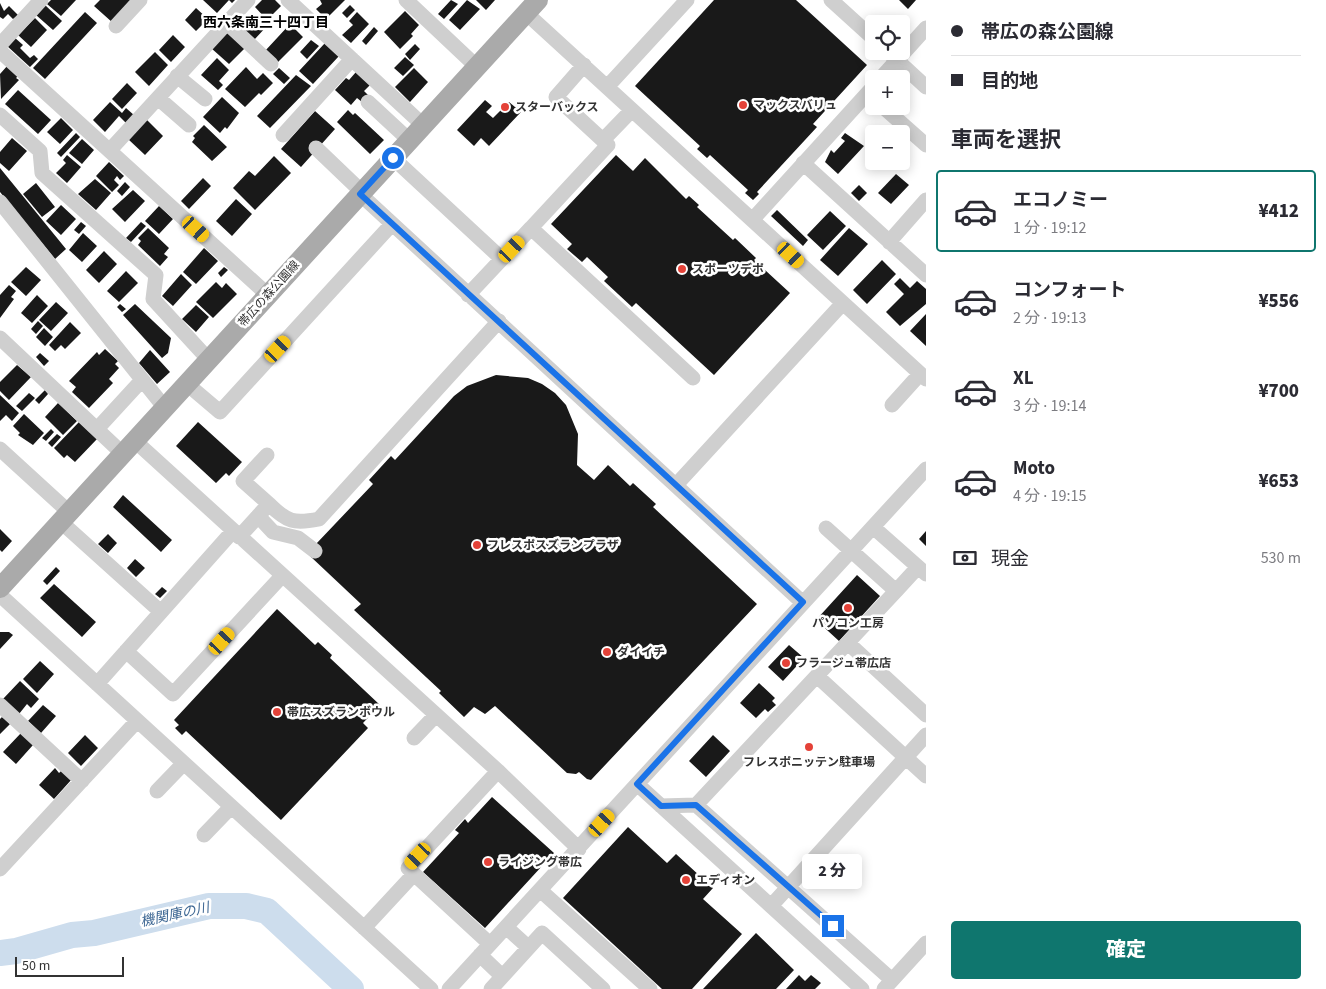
<!DOCTYPE html>
<html lang="ja">
<head>
<meta charset="utf-8">
<style>
  :root { --surface:#fff; --page:#f2f2f3; --text:#2b2b33; --muted:#7c7c81; --line:#e1e1e2; --accent:#0f766e }
  body { margin:0; font-family:"Source Sans 3","Noto Sans JP",sans-serif; background:var(--page); color:var(--text); height:100vh; display:flex; flex-direction:column; font-size:19px; white-space:nowrap }
  * { box-sizing:border-box; margin:0 }
  p { font-size:16px; color:var(--muted) }
  .icon { flex:none; width:28px; height:28px; fill:none; stroke:currentColor; stroke-width:2; stroke-linecap:round; stroke-linejoin:round }
  .map { position:relative; flex:1; overflow:hidden }
  .side { display:flex; flex-direction:column; background:var(--surface); width:400px }
  .side>* { flex:none }
  .guide { display:grid; align-content:center; height:110px; padding:0 25px; background:var(--surface) }
  .controls { position:absolute; left:865px; top:15px; display:grid; gap:10px }
  .controls a { display:grid; place-items:center; width:45px; height:45px; border-radius:5px; background:var(--surface); box-shadow:0 2px 12px #0003; font-size:25px }
  .scale { position:absolute; left:15px; bottom:12px; width:109px; box-sizing:border-box; padding-left:5px; border:2px solid #323232; border-top:0; font-size:14px; line-height:18px; white-space:nowrap; color:#323232; -webkit-text-stroke:4px #fff; paint-order:stroke }
  .end { position:absolute; width:22px; height:22px; margin:-11px; border:6px solid #1a73e8; background:#fff; box-shadow:0 0 0 2px #fff }
  .from { border-radius:50% }
  .bubble { position:absolute; height:35px; border-radius:5px; background:var(--surface); box-shadow:0 2px 12px #0003; font-size:16px; font-weight:800; line-height:35px; text-align:center }
  .car { position:absolute; width:15px; height:30px; margin:-15px -8px; border-radius:6px; box-shadow:0 0 4px 1px #0007; background:linear-gradient(#f5c518 24%,#345 0 40%,#f5c518 0 76%,#345 0 86%,#f5c518 0) }
  .guide b { display:flex; align-items:center; gap:18px; height:48px; font-size:19px }
  .guide b+b { border-top:1px solid var(--line) }
  .guide i { width:12px; height:12px; background:var(--text) }
  ul { padding:0; list-style:none }
  li { display:flex; align-items:center; gap:15px; height:82px; margin:0 10px 8px; padding:0 15px; border:2px solid transparent; border-radius:5px }
  li div { flex:1 }
  li b { display:block; font-size:19px }
  li em { font-style:normal; font-weight:800 }
  li.selected { border-color:var(--accent) }
  li>.icon { width:45px; height:45px; stroke-width:1.5 }
  h2 { padding:0 25px; font-size:22px; line-height:60px }
  .pay { display:flex; align-items:center; gap:12px; height:55px; padding:0 25px; font-size:19px }
  .pay p { margin-inline-start:auto }
  .cta { display:flex; gap:10px; margin-top:auto; padding:10px 25px }
  .cta a { flex:1; height:58px; border-radius:5px; background:var(--accent); color:#fff; font-size:20px; font-weight:800; line-height:58px; text-align:center }
  main { display:flex; flex:1; min-height:0 }
  .map>svg:first-child { display:block }
  .lines { fill:none; stroke-linecap:round; stroke-linejoin:round }
  .river { stroke:#cddded; stroke-width:26 }
  .building { fill:#191919 }
  .minor { stroke:#cfcfcf; stroke-width:15 }
  .major { stroke:#aaa; stroke-width:20 }
  .route { stroke:#1a73e8; stroke-width:6 }
  .poi-dot { fill:#e44238; stroke:#fff; stroke-width:2 }
  .labels { text-anchor:middle; dominant-baseline:central; stroke-width:5; stroke-linejoin:round; paint-order:stroke }
  .poi-label { font-size:12px; font-weight:bold; fill:#323232; stroke:#fff; text-anchor:start }
  .street-label { font-size:12px; fill:#323232; stroke:#fff }
  .neighbourhood-label { font-size:14px; font-weight:bold; fill:#000; stroke:#fff }
  .water-label { font-size:14px; font-style:italic; fill:#3f6894; stroke:#fff }
</style>
</head>
<body>
<main>
<div class="map">
<svg width="926" height="989" viewBox="0 0 926 989">
  <rect width="100%" height="100%" fill="#fff"/>
  <g class="lines">
    <path class="river" d="M 0,953 L 16,951 L 72,935 L 94,933 L 209,906 L 246,906 L 267,911 L 351,989"/>
  </g>
  <path class="building" d="M 51,0 L 76,0 L 61,16 L 47,4 Z
    M 100,0 L 131,0 L 113,23 L 94,6 Z
    M 203,0 L 235,0 L 232,3 L 229,0 L 217,13 Z
    M 262,0 L 275,0 L 281,6 L 267,20 L 255,7 Z
    M 320,0 L 345,0 L 326,19 L 316,9 L 322,4 Z
    M 451,0 L 458,4 L 444,19 L 438,14 Z
    M 467,0 L 480,9 L 460,30 L 449,20 Z
    M 476,0 L 495,0 L 486,10 Z
    M 714,0 L 796,0 L 867,65 L 813,124 L 817,127 L 757,192 L 759,194 L 753,200 L 745,193 L 748,190 L 710,155 L 707,158 L 697,149 L 700,146 L 635,86 Z
    M 899,0 L 916,0 L 908,9 Z
    M 0,3 L 4,11 L 9,6 L 18,15 L 13,19 L 8,14 L 3,19 L 0,17 Z
    M 45,5 L 62,21 L 53,30 L 36,15 Z
    M 350,5 L 355,10 L 347,18 L 342,13 Z
    M 196,8 L 208,19 L 196,31 L 185,20 Z
    M 405,11 L 419,25 L 411,34 L 413,36 L 400,49 L 384,32 Z
    M 85,12 L 97,23 L 45,79 L 33,68 Z
    M 357,12 L 369,24 L 351,43 L 342,35 L 353,25 L 349,21 Z
    M 256,15 L 267,26 L 253,41 L 239,27 L 249,17 L 252,19 Z
    M 35,18 L 47,30 L 31,47 L 18,35 Z
    M 290,24 L 303,37 L 277,63 L 265,51 Z
    M 374,27 L 378,31 L 366,45 L 362,41 Z
    M 227,32 L 245,48 L 229,64 L 211,48 Z
    M 173,35 L 185,47 L 171,62 L 159,50 Z
    M 14,37 L 23,45 L 20,48 L 30,58 L 34,55 L 38,59 L 30,67 L 6,45 Z
    M 311,40 L 319,46 L 307,59 L 300,52 Z
    M 325,43 L 339,56 L 313,84 L 299,71 Z
    M 415,44 L 420,49 L 410,60 L 405,54 Z
    M 155,52 L 168,65 L 149,86 L 135,72 Z
    M 405,57 L 414,65 L 403,76 L 394,68 Z
    M 217,58 L 229,70 L 219,81 L 223,85 L 218,90 L 201,75 Z
    M 8,65 L 19,75 L 16,78 L 19,80 L 1,99 L 0,74 Z
    M 246,67 L 257,79 L 263,73 L 273,83 L 261,95 L 259,93 L 245,107 L 225,89 Z
    M 279,68 L 290,78 L 284,84 L 273,74 Z
    M 414,68 L 428,82 L 410,102 L 395,87 Z
    M 356,72 L 370,85 L 364,91 L 368,95 L 362,102 L 357,98 L 351,105 L 335,90 L 346,78 L 349,80 Z
    M 296,75 L 311,86 L 270,128 L 257,116 Z
    M 127,83 L 137,93 L 122,109 L 112,99 Z
    M 18,90 L 51,120 L 38,134 L 5,104 Z
    M 222,97 L 239,113 L 227,129 L 225,127 L 220,133 L 203,117 Z
    M 485,100 L 492,106 L 486,112 L 493,118 L 509,102 L 521,112 L 489,146 L 481,138 L 474,146 L 457,130 Z
    M 110,102 L 122,113 L 126,108 L 135,116 L 127,124 L 119,116 L 105,132 L 93,120 Z
    M 348,110 L 353,115 L 355,113 L 384,140 L 370,154 L 337,122 Z
    M 315,111 L 335,129 L 301,167 L 281,149 Z
    M 61,118 L 73,130 L 60,144 L 47,132 Z
    M 147,120 L 163,136 L 145,155 L 128,139 Z
    M 204,125 L 227,147 L 212,161 L 192,142 L 195,138 L 193,136 Z
    M 76,133 L 80,137 L 61,157 L 57,153 Z
    M 845,133 L 864,146 L 838,174 L 825,162 L 831,150 L 834,153 L 845,141 L 841,138 Z
    M 12,138 L 27,151 L 9,171 L 0,163 L 0,152 Z
    M 82,139 L 94,150 L 82,164 L 69,153 Z
    M 67,155 L 81,167 L 67,183 L 56,173 L 66,163 L 63,160 Z
    M 616,155 L 633,171 L 645,158 L 686,199 L 689,196 L 699,205 L 697,207 L 733,240 L 735,238 L 756,258 L 754,260 L 790,293 L 714,375 L 636,303 L 632,307 L 604,281 L 608,277 L 587,257 L 582,262 L 567,249 L 572,244 L 551,224 Z
    M 274,156 L 291,173 L 255,210 L 233,188 L 249,171 L 255,176 Z
    M 109,162 L 124,176 L 120,180 L 117,176 L 114,180 L 119,185 L 112,192 L 96,176 Z
    M 0,168 L 66,249 L 55,259 L 0,192 Z
    M 896,174 L 909,185 L 891,204 L 878,193 Z
    M 203,178 L 211,186 L 189,209 L 181,201 Z
    M 95,179 L 111,193 L 96,210 L 78,194 Z
    M 125,182 L 130,187 L 122,196 L 117,191 Z
    M 36,183 L 55,207 L 42,217 L 23,194 Z
    M 859,185 L 867,193 L 859,201 L 851,193 Z
    M 133,190 L 145,201 L 125,222 L 112,209 Z
    M 236,199 L 252,214 L 232,236 L 216,221 Z
    M 61,205 L 76,219 L 61,235 L 46,221 Z
    M 159,206 L 173,219 L 159,234 L 145,221 Z
    M 777,210 L 808,240 L 803,246 L 771,216 Z
    M 830,211 L 846,226 L 823,250 L 807,235 Z
    M 81,222 L 86,226 L 79,234 L 74,230 Z
    M 141,222 L 146,226 L 131,242 L 126,238 Z
    M 148,228 L 169,248 L 164,254 L 168,257 L 160,266 L 138,245 L 141,241 L 138,238 Z
    M 849,228 L 868,244 L 838,276 L 820,260 Z
    M 83,233 L 97,246 L 82,262 L 69,250 Z
    M 204,248 L 218,261 L 196,284 L 183,272 Z
    M 104,251 L 117,264 L 99,283 L 86,270 Z
    M 882,260 L 896,274 L 867,304 L 853,290 Z
    M 26,267 L 41,280 L 26,296 L 11,282 Z
    M 224,267 L 228,270 L 221,277 L 218,273 Z
    M 126,271 L 138,283 L 119,302 L 107,291 Z
    M 181,274 L 192,285 L 173,306 L 162,296 Z
    M 900,278 L 910,288 L 917,281 L 926,289 L 926,304 L 900,326 L 886,312 L 904,294 L 894,284 Z
    M 216,282 L 222,288 L 226,283 L 237,294 L 213,318 L 196,302 Z
    M 9,285 L 16,291 L 11,297 L 14,299 L 0,318 L 0,295 Z
    M 37,295 L 48,306 L 32,323 L 21,313 Z
    M 56,302 L 68,313 L 51,331 L 39,320 Z
    M 120,304 L 126,309 L 122,312 L 117,307 Z
    M 135,304 L 171,338 L 168,353 L 162,358 L 123,315 Z
    M 196,305 L 209,317 L 196,332 L 182,319 Z
    M 926,314 L 926,346 L 910,331 Z
    M 38,321 L 43,326 L 36,334 L 31,329 Z
    M 70,322 L 81,333 L 65,349 L 61,345 L 55,351 L 49,345 Z
    M 44,328 L 53,337 L 45,346 L 36,337 Z
    M 105,349 L 118,361 L 115,364 L 119,368 L 109,379 L 113,383 L 89,408 L 72,392 L 76,387 L 69,381 L 97,352 L 99,355 Z
    M 150,350 L 170,372 L 157,384 L 139,363 Z
    M 40,353 L 49,361 L 44,366 L 36,357 Z
    M 17,365 L 31,377 L 9,400 L 0,391 L 0,382 Z
    M 496,375 L 528,378 L 542,384 L 555,393 L 566,405 L 578,434 L 577,465 L 594,480 L 608,465 L 630,486 L 633,483 L 656,504 L 653,507 L 757,604 L 591,780 L 587,779 L 579,772 L 576,774 L 567,773 L 495,706 L 485,714 L 474,707 L 464,717 L 439,693 L 441,691 L 354,610 L 361,604 L 310,556 L 316,544 L 373,484 L 369,480 L 391,456 L 395,460 L 454,396 L 467,386 Z
    M 45,390 L 48,394 L 39,404 L 35,400 Z
    M 29,393 L 35,398 L 22,411 L 16,406 Z
    M 0,395 L 19,413 L 12,421 L 6,415 L 0,421 Z
    M 58,403 L 77,421 L 63,435 L 45,417 Z
    M 24,414 L 44,433 L 33,445 L 18,435 L 20,433 L 13,426 Z
    M 79,422 L 97,439 L 75,462 L 67,455 L 64,458 L 54,448 Z
    M 198,422 L 242,462 L 229,476 L 226,473 L 216,483 L 176,446 Z
    M 51,429 L 54,432 L 46,441 L 42,438 Z
    M 57,434 L 61,437 L 52,447 L 48,443 Z
    M 123,495 L 172,540 L 161,552 L 113,507 Z
    M 0,529 L 12,541 L 2,552 L 0,550 Z
    M 926,531 L 926,546 L 919,539 Z
    M 108,534 L 117,543 L 108,553 L 98,544 Z
    M 135,559 L 145,568 L 136,577 L 127,568 Z
    M 56,567 L 60,571 L 47,585 L 43,581 Z
    M 857,575 L 880,596 L 839,641 L 816,620 Z
    M 54,584 L 96,622 L 82,637 L 40,598 Z
    M 162,587 L 167,591 L 160,598 L 155,594 Z
    M 277,609 L 315,645 L 318,642 L 332,655 L 330,658 L 380,705 L 363,723 L 368,728 L 281,820 L 186,731 L 182,735 L 175,728 L 179,725 L 174,720 Z
    M 0,632 L 9,632 L 13,635 L 0,649 Z
    M 789,645 L 804,658 L 783,681 L 768,667 Z
    M 40,661 L 54,674 L 37,693 L 23,679 Z
    M 20,681 L 39,699 L 31,708 L 27,704 L 19,714 L 3,699 Z
    M 759,683 L 775,698 L 772,701 L 776,705 L 768,712 L 765,709 L 756,718 L 740,703 Z
    M 43,705 L 56,716 L 41,733 L 28,721 Z
    M 2,717 L 10,724 L 0,734 L 0,719 Z
    M 21,733 L 33,745 L 16,764 L 3,752 Z
    M 85,735 L 98,748 L 81,766 L 68,753 Z
    M 713,735 L 730,751 L 706,777 L 689,761 Z
    M 55,768 L 59,773 L 62,770 L 72,779 L 54,799 L 39,785 Z
    M 492,797 L 554,853 L 485,928 L 423,872 L 459,833 L 455,830 L 465,819 L 468,823 Z
    M 628,827 L 667,863 L 676,854 L 713,888 L 703,899 L 742,934 L 692,989 L 662,989 L 563,898 Z
    M 756,933 L 794,970 L 776,989 L 703,989 Z
    M 799,975 L 805,981 L 811,975 L 821,983 L 815,989 L 786,989 Z"/>
  <g class="lines">
    <path class="minor" d="M 288,0 L 423,125
      M 406,0 L 477,67
      M 831,0 L 874,39
      M 526,13 L 926,379
      M 227,23 L 271,64
      M 116,26 L 140,0
      M 0,45 L 41,0
      M 0,51 L 268,295
      M 887,51 L 926,87
      M 177,76 L 205,99
      M 880,79 L 926,28
      M 607,87 L 687,0
      M 158,98 L 189,125
      M 368,102 L 409,140
      M 882,106 L 926,145
      M 0,115 L 40,151 L 42,173 L 156,275 L 153,299 L 209,360
      M 283,135 L 352,59
      M 603,140 L 632,110
      M 316,148 L 362,192
      M 110,150 L 248,0
      M 393,158 L 502,259
      M 803,163 L 926,275
      M 360,194 L 803,603
      M 0,202 L 165,408
      M 753,219 L 874,86
      M 531,228 L 608,145 L 556,97 L 584,65
      M 889,242 L 926,200
      M 468,295 L 531,228 L 693,378
      M 0,338 L 123,454
      M 187,384 L 220,412 L 392,224
      M 892,405 L 920,374
      M 97,429 L 142,380
      M 135,441 L 498,771 L 579,849
      M 0,449 L 70,513
      M 267,455 L 243,481 L 269,504
      M 676,485 L 843,303
      M 258,516 L 273,532 L 298,538 L 315,551
      M 61,522 L 161,612
      M 873,527 L 926,574
      M 239,537 L 269,504 C 287,522 294,524 319,519 L 499,321
      M 896,591 L 918,567
      M 0,595 L 431,989
      M 848,643 L 926,715
      M 126,651 L 173,694 L 282,576
      M 818,677 L 926,776
      M 97,684 L 233,531
      M 0,705 L 82,781
      M 414,738 L 436,715
      M 637,784 L 862,989
      M 157,791 L 183,764
      M 696,805 L 892,980
      M 661,806 L 696,805 L 896,591 L 826,528
      M 204,835 L 231,807
      M 0,869 L 137,721
      M 414,874 L 408,868 L 498,771
      M 540,890 L 650,989
      M 771,906 L 926,735
      M 506,927 L 528,947
      M 364,928 L 414,874 L 490,944
      M 480,955 L 502,976
      M 449,989 L 926,469
      M 491,989 L 542,933 L 603,989
      M 884,989 L 926,943"/>
    <path class="major" d="M 0,588 L 538,0"/>
  </g>
  <g class="lines">
    <path class="route" d="M 393,158 L 360,194 L 803,602 L 637,784 L 661,806 L 696,805 L 833,926"/>
  </g>
  <g class="poi-dot">
    <circle cx="743" cy="105" r="5"/>
    <circle cx="505" cy="107" r="5"/>
    <circle cx="682" cy="269" r="5"/>
    <circle cx="477" cy="545" r="5"/>
    <circle cx="848" cy="608" r="5"/>
    <circle cx="607" cy="652" r="5"/>
    <circle cx="786" cy="663" r="5"/>
    <circle cx="277" cy="712" r="5"/>
    <circle cx="809" cy="747" r="5"/>
    <circle cx="488" cy="862" r="5"/>
    <circle cx="686" cy="880" r="5"/>
  </g>
  <g class="labels">
    <g class="poi-label">
      <text x="753" y="105">マックスバリュ</text>
      <text x="515" y="107">スターバックス</text>
      <text x="692" y="269">スポーツデポ</text>
      <text x="487" y="545">フレスポスズランプラザ</text>
      <text x="848" y="623" text-anchor="middle">パソコン工房</text>
      <text x="617" y="652">ダイイチ</text>
      <text x="796" y="663">フラージュ帯広店</text>
      <text x="287" y="712">帯広スズランボウル</text>
      <text x="809" y="762" text-anchor="middle">フレスポニッテン駐車場</text>
      <text x="498" y="862">ライジング帯広</text>
      <text x="696" y="880">エディオン</text>
    </g>
    <g class="street-label">
      <text transform="translate(269 294) rotate(-48)">帯広の森公園線</text>
    </g>
    <g class="neighbourhood-label">
      <text x="266" y="23">西六条南三十四丁目</text>
    </g>
    <g class="water-label">
      <text transform="translate(175 915) rotate(-12)">機関庫の川</text>
    </g>
  </g>
</svg>
<div class="controls">
<a><svg class="icon" aria-label="locate" viewBox="0 0 24 24"><circle cx="12" cy="12" r="6"/><path d="M12 2v4M12 18v4M2 12h4M18 12h4"/></svg></a>
<a>+</a>
<a>−</a>
</div>
<div class="scale">50 m</div>
<i class="end from" style="left:393px;top:158px"></i>
<i class="end" style="left:833px;top:926px"></i>
<div class="bubble" style="left:802px;top:854px;width:60px">2 分</div>
<i class="car" style="left:196px;top:229px;rotate:132deg"></i>
<i class="car" style="left:512px;top:249px;rotate:43deg"></i>
<i class="car" style="left:791px;top:255px;rotate:133deg"></i>
<i class="car" style="left:278px;top:349px;rotate:43deg"></i>
<i class="car" style="left:222px;top:641px;rotate:42deg"></i>
<i class="car" style="left:602px;top:823px;rotate:42deg"></i>
<i class="car" style="left:418px;top:856px;rotate:223deg"></i>
</div>
<section class="side">
<div class="guide">
<b><i class="from"></i>帯広の森公園線</b>
<b><i></i>目的地</b>
</div>
<h2>車両を選択</h2>
<ul>
<li class="selected"><svg class="icon" aria-label="car" viewBox="0 0 24 24"><path d="M5 17H2v-5l4-1 3-4h7l3 4 3 1v5h-3M9 17h6M6 11h13"/><circle cx="7" cy="17" r="2"/><circle cx="17" cy="17" r="2"/></svg><div><b>エコノミー</b><p>1 分 · 19:12</p></div><em>¥412</em></li>
<li><svg class="icon" aria-label="car" viewBox="0 0 24 24"><path d="M5 17H2v-5l4-1 3-4h7l3 4 3 1v5h-3M9 17h6M6 11h13"/><circle cx="7" cy="17" r="2"/><circle cx="17" cy="17" r="2"/></svg><div><b>コンフォート</b><p>2 分 · 19:13</p></div><em>¥556</em></li>
<li><svg class="icon" aria-label="car" viewBox="0 0 24 24"><path d="M5 17H2v-5l4-1 3-4h7l3 4 3 1v5h-3M9 17h6M6 11h13"/><circle cx="7" cy="17" r="2"/><circle cx="17" cy="17" r="2"/></svg><div><b>XL</b><p>3 分 · 19:14</p></div><em>¥700</em></li>
<li><svg class="icon" aria-label="car" viewBox="0 0 24 24"><path d="M5 17H2v-5l4-1 3-4h7l3 4 3 1v5h-3M9 17h6M6 11h13"/><circle cx="7" cy="17" r="2"/><circle cx="17" cy="17" r="2"/></svg><div><b>Moto</b><p>4 分 · 19:15</p></div><em>¥653</em></li>
</ul>
<div class="pay"><svg class="icon" aria-label="cash" viewBox="0 0 24 24"><path d="M3 7h18v10H3z"/><circle cx="12" cy="12" r="2"/></svg>現金<p>530 m</p></div>
<div class="cta"><a>確定</a></div>
</section>
</main>
</body>
</html>
